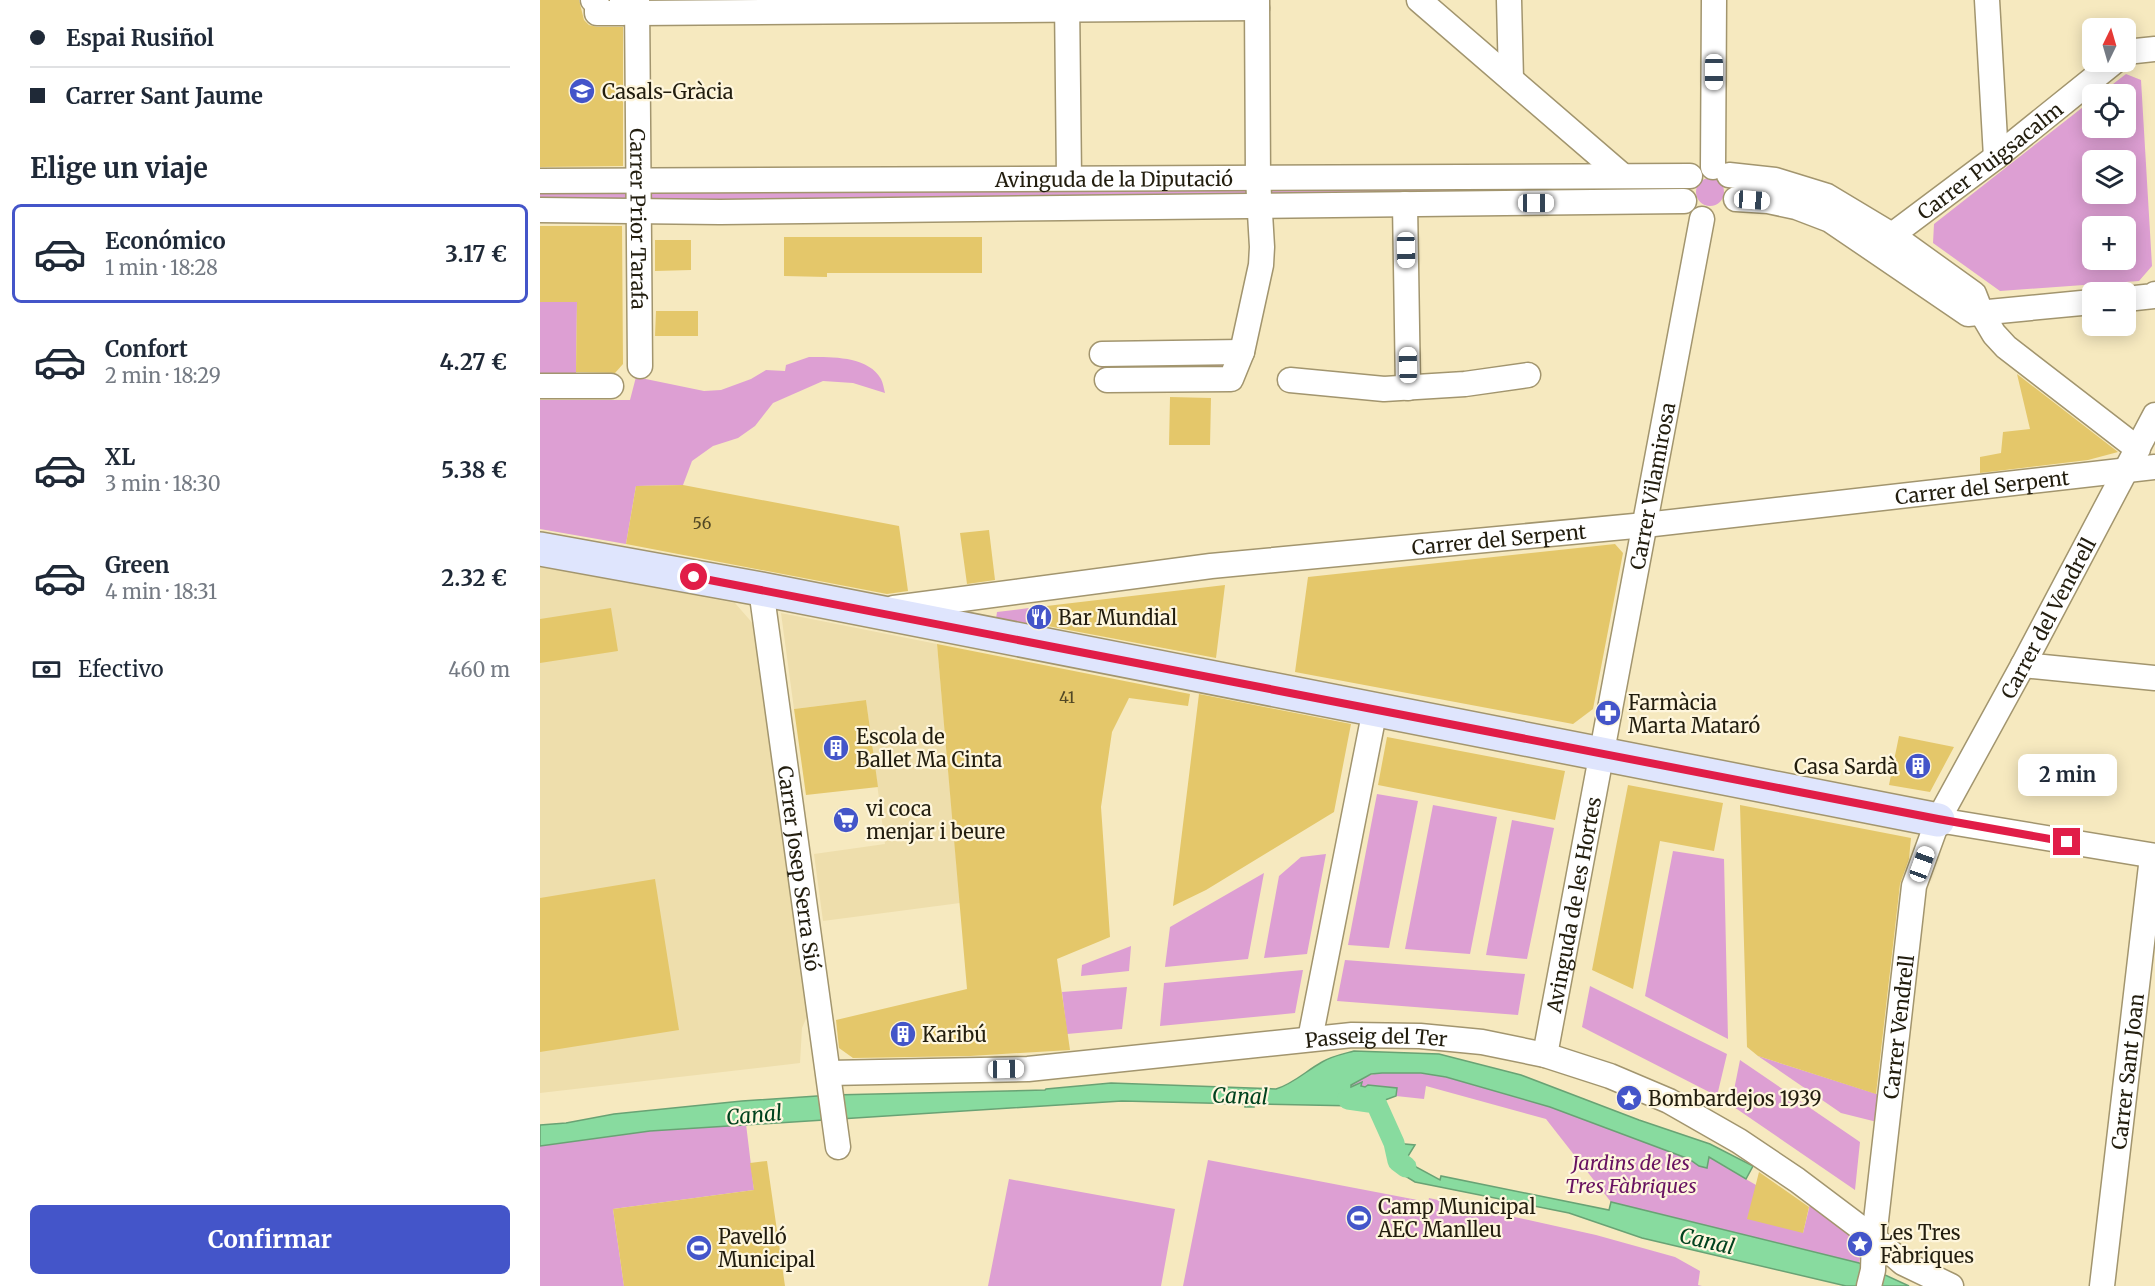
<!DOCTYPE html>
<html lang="es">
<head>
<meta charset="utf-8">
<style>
  :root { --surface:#fff; --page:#f2f2f3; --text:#1f2937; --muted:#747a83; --line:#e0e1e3; --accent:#4455c9 }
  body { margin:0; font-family:Merriweather,serif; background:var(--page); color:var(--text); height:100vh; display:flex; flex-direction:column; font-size:22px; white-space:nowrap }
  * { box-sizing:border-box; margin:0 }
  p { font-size:20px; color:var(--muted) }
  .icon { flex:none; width:33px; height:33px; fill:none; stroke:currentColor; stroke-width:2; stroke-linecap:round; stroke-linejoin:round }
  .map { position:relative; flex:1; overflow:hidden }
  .sheet { display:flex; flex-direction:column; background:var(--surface); width:540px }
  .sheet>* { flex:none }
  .guide { display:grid; align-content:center; height:132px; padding:0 30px; background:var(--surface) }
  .needle { width:39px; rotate:5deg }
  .tools { position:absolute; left:1542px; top:18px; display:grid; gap:12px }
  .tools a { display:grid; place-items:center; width:54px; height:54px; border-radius:9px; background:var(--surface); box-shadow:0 3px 15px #0003; font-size:30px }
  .end { position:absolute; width:27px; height:27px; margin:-14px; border:8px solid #e11d48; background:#fff; box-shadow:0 0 0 3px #fff }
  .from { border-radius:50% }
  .bubble { position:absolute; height:42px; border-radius:9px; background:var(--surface); box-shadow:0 3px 15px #0003; font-size:20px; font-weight:700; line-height:42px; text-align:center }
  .car { position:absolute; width:18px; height:36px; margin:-18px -9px; border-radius:8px; box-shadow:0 0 4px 2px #0007; background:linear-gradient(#fff 24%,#345 0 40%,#fff 0 76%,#345 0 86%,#fff 0) }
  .guide b { display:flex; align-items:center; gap:21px; height:57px; font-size:22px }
  .guide b+b { border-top:2px solid var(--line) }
  .guide i { width:15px; height:15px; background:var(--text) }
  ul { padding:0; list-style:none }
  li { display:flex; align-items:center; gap:18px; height:99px; margin:0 12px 9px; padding:0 18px; border:3px solid transparent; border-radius:9px }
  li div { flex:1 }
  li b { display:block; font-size:22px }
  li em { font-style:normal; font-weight:700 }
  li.active { border-color:var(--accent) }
  li>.icon { width:54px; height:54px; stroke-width:1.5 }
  h2 { padding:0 30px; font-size:27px; line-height:72px }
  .pay { display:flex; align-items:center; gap:15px; height:66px; padding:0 30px; font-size:22px }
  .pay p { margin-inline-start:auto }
  .action { display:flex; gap:12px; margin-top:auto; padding:12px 30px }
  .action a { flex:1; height:69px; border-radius:9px; background:var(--accent); color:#fff; font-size:24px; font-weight:700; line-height:69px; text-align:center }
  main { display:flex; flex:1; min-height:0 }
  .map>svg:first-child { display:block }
  .built { fill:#eedeac }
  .green { fill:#dd9fd3; fill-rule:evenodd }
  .water { fill:#88db9f; stroke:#69a274; stroke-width:1.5 }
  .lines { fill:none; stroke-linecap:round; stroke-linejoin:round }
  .canal { stroke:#88db9f; stroke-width:21 }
  .building { fill:#e4c76a }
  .street-casing { stroke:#a2956e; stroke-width:27 }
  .secondary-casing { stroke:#a2956e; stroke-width:36 }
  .street { stroke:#fff; stroke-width:24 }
  .secondary { stroke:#dfe5fd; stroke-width:33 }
  .route { stroke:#e11d48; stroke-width:8 }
  .labels { text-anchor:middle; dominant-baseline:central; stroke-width:4.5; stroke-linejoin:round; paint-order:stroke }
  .number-label { font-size:16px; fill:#524825 }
  .poi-label { font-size:20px; fill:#221d0e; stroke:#fef6dd; text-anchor:start }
  .street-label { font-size:20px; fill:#221d0e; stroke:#fef6dd }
  .park-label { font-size:20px; font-style:italic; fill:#681261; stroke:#fef6dd }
  .water-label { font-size:21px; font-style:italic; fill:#00421e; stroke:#fef6dd }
</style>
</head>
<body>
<main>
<section class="sheet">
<div class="guide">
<b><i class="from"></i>Espai Rusiñol</b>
<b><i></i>Carrer Sant Jaume</b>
</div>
<h2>Elige un viaje</h2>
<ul>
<li class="active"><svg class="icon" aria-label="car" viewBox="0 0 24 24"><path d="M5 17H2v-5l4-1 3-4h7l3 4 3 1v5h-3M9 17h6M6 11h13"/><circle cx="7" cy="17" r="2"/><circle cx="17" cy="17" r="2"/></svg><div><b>Económico</b><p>1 min · 18:28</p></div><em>3.17 €</em></li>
<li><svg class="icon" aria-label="car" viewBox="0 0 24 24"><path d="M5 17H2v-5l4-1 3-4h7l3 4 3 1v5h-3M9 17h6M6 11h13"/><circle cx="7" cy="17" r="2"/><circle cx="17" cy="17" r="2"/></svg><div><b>Confort</b><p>2 min · 18:29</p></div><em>4.27 €</em></li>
<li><svg class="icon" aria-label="car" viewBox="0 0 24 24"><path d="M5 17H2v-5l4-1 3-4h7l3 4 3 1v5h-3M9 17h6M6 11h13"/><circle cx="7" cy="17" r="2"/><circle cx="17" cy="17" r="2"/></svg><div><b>XL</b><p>3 min · 18:30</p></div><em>5.38 €</em></li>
<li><svg class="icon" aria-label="car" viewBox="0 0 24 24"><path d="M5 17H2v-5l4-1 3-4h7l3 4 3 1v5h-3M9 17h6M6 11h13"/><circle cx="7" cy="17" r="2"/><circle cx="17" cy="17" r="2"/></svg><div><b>Green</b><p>4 min · 18:31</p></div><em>2.32 €</em></li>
</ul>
<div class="pay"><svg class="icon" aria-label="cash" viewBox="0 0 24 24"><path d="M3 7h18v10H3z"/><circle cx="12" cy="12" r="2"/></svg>Efectivo<p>460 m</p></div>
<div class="action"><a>Confirmar</a></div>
</section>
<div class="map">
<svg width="1615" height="1286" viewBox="0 0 1615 1286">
  <rect width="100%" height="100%" fill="#f6e9bf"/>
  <path class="built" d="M 0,566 L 195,603 L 215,626 L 268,1014 L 262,1028 L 260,1063 L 0,1093 Z
    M 241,613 L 397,644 L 420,903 L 283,921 L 274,854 L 345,844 L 326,700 L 254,709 Z"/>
  <path class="green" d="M 1586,74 L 1601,80 L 1612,266 L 1599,281 L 1460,291 L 1393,243 L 1394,224 L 1552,100 L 1552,128 L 1586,128 L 1586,94 L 1560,94 ZM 1552,160 L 1586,160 L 1586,194 L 1552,194 ZM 1552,226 L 1586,226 L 1586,260 L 1552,260 Z
    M1156 192a14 14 0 1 1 28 0a14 14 0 1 1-28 0Z
    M 1126,183 L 1125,196 L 727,198 L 726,186 Z
    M 712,185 L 713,198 L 107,205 L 107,188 Z
    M 0,188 L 90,188 L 91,204 L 0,203 Z
    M 0,302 L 37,302 L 36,375 L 0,374 Z
    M 269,357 C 292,357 328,356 341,379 C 343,383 344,389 345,393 L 313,383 L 283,381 L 233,403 L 215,426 L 198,438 L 173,446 L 152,461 L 143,485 L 96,486 L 86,544 L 0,529 L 0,400 L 90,400 L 96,377 L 164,391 L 181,390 L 211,379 L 226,370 L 245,371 L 246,365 Z
    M 689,360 L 684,370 L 562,372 L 559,362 Z
    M 489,608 L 487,627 L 456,619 L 457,612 Z
    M 837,794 L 878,801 L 849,948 L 808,945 Z
    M 893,805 L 957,817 L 930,954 L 865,949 Z
    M 972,820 L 1014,828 L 987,959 L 946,955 Z
    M 1133,851 L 1184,859 L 1188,1039 L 1105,996 Z
    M 786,854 L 767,954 L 724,958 L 739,876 L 761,857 Z
    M 724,873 L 708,959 L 625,967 L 630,927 Z
    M 591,946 L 589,971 L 541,976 L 542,965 Z
    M 805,960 L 985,974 L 978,1015 L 797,1001 Z
    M 763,970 L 755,1013 L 620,1026 L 624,983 Z
    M 1050,986 L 1187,1054 L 1177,1096 L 1042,1027 Z
    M 587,987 L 582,1029 L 527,1034 L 522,992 Z
    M 1218,1056 L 1340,1095 L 1337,1122 L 1301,1113 Z
    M 1200,1060 L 1320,1142 L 1315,1190 L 1191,1105 Z
    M 842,1073 L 881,1073 L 906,1077 L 940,1086 L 1010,1107 L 1149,1159 L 1159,1166 L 1168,1157 L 1216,1185 L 1263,1233 L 1270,1204 L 1323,1241 L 1319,1263 L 1071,1202 L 1006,1119 L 886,1086 L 884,1099 L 856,1096 L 856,1088 L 811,1087 L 810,1085 C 821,1078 830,1074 842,1073 Z
    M 206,1124 L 214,1190 L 73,1209 L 84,1286 L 0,1286 L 0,1146 L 110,1131 Z
    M 668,1160 L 888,1202 L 889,1198 L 1056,1235 L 1135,1257 L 1160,1271 L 1158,1285 L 1162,1286 L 643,1286 Z
    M 469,1179 L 635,1209 L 621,1286 L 448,1286 Z"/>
  <path class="water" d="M 814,1051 L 899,1054 L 981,1075 L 1099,1120 L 1170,1144 L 1213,1166 L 1206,1179 L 1169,1157 L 1167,1168 L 1159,1166 L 1149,1159 L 1010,1107 L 906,1077 L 881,1073 L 842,1073 L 831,1074 L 811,1085 L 811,1087 L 822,1082 L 821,1086 L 825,1087 L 828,1085 L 857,1088 L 856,1096 L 818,1110 L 817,1106 L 714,1104 L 714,1107 L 705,1107 L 705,1104 L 582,1101 L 110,1131 L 0,1146 L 0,1125 L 26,1123 L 74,1114 L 202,1101 L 292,1095 L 505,1090 L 506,1089 L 571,1083 L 736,1089 C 753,1084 766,1071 782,1062 C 792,1056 803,1054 814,1051 Z
    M 854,1143 L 875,1145 L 865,1161 L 900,1180 L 901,1176 L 1069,1210 L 1071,1202 L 1319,1263 L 1369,1286 L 1306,1286 L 1102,1238 L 1029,1213 L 875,1182 L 865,1176 L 848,1158 Z"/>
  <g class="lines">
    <path class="canal" d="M 808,1099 L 836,1103 L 854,1143 L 858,1161 L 866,1167"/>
  </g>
  <path class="building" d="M 0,0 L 39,0 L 44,20 L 49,25 L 57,27 L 83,27 L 83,166 L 0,167 Z
    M 0,226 L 82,226 L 83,364 L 75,373 L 36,372 L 37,302 L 0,302 Z
    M 244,237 L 442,237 L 442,273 L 287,273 L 287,277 L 244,276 Z
    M 115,240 L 151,240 L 151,270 L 115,271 Z
    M 116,311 L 158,311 L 158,336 L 115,336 Z
    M 1477,374 L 1578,452 L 1548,460 L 1440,473 L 1440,457 L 1461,453 L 1463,432 L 1490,429 Z
    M 630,397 L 671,398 L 670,445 L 629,445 Z
    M 143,485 L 359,526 L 368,591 L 347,594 L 86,544 L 96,486 Z
    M 449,530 L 455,580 L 427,584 L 420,533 Z
    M 1075,544 L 1083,553 L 1053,709 L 1033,724 L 755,672 L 768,577 Z
    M 685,585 L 676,658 L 497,624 L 498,607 Z
    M 71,608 L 78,651 L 0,663 L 0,619 Z
    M 397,644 L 650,694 L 648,706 L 589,698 L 572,732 L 561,807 L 570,937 L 517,959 L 530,1050 L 430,1056 L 313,1058 L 299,1048 L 296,1020 L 427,989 Z
    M 659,694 L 811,724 L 794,812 L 666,890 L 633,906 Z
    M 326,700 L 338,787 L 266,795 L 254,709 Z
    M 1359,736 L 1414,747 L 1390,792 L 1349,785 Z
    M 847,737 L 1025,771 L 1015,820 L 838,785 Z
    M 1088,785 L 1183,803 L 1174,851 L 1120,841 L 1093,989 L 1052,970 Z
    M 1200,805 L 1371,838 L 1369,859 L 1360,884 L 1336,1094 L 1218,1056 L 1207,1047 Z
    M 115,879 L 139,1030 L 0,1052 L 0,898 Z
    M 227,1161 L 245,1286 L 84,1286 L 73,1209 L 214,1190 L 210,1163 Z
    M 1219,1172 L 1269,1207 L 1263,1233 L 1207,1219 Z"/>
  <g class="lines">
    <g class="street-casing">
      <g id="street">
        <path d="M 53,0 L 57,4 L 57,13 L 83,13 L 82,0"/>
        <path id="s1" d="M 97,0 L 100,366"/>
        <path d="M 527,0 L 529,178"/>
        <path d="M 879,0 L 1083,176"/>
        <path d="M 969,0 L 971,79"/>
        <path d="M 1447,0 L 1456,157"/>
        <path d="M 97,13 L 717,8"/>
        <path d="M 1586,52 L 1615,49"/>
        <path d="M 1173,167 L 1174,0"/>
        <path d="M 1189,175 L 1235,180 L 1287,196 L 1352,235 L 1434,294 L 1441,312 L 1454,334 L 1466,347 L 1598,449"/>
        <path id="s2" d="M 0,181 L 1150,176"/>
        <path d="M 1196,199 L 1228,201 L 1256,207 L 1290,220 L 1428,314 L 1552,302"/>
        <path d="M 865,204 L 868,388"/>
        <path d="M 0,210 L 180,212 L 1144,201"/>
        <path id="s3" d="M 1352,235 L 1456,157 L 1574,62"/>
        <path d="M 1586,299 L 1614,296 L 1615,294"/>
        <path d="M 562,354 L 702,352"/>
        <path d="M 567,380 L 691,379 L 702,352 L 721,265 L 722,247 L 718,179 L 717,0"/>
        <path d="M 750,380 L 844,389 L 925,384 L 988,375"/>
        <path d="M 0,386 L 71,386"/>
        <path id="s4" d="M 221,589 L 298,1147"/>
        <path id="s5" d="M 354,608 L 671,566 L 1105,525 L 1615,467"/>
        <path d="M 1483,665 L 1615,678"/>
        <path d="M 1398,820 L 1615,856"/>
        <path d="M 770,1039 L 835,709"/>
        <path id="s6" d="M 1005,1055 L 1162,219"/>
        <path id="s7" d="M 289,1073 L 488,1069 L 812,1035 L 880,1036 L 942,1042 L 1005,1055 L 1070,1076 L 1129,1101 L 1199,1141 L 1257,1180 L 1334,1238 L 1333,1270 L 1329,1286"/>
        <path id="s8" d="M 1411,1286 L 1363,1263 L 1334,1238 L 1374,886 L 1398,820 L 1483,665 L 1615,415"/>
        <path id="s9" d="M 1562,1286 L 1612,857"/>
      </g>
    </g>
    <g class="secondary-casing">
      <path id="secondary" d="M 0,549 L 221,589 L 1398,820"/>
    </g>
    <use href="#street" class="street"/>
    <use href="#secondary" class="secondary"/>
  </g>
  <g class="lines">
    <path class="route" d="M 154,577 L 1398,819 L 1527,842"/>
  </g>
  <defs>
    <g id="school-disc" transform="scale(1.35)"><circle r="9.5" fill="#4455c9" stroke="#fef6dd"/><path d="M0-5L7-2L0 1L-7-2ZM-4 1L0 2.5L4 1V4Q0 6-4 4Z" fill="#fff"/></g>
    <g id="restaurant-disc" transform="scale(1.35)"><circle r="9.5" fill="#4455c9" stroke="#fef6dd"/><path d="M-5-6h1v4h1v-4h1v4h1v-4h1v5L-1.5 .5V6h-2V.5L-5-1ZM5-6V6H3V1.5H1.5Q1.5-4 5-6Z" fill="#fff"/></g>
    <g id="pharmacy-disc" transform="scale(1.35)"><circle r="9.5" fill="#4455c9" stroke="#fef6dd"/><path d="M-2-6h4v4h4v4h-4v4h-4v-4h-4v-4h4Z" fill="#fff"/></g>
    <g id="building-disc" transform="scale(1.35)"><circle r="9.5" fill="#4455c9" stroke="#fef6dd"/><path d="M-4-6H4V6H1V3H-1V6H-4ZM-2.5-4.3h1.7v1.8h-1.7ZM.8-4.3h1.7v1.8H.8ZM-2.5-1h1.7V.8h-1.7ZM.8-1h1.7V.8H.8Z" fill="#fff"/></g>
    <g id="supermarket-disc" transform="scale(1.35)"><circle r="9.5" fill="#4455c9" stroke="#fef6dd"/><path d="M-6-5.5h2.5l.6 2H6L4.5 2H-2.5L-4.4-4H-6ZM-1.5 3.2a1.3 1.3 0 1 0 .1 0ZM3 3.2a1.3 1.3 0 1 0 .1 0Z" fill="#fff"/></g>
    <g id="sight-disc" transform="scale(1.35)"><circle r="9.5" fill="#4455c9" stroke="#fef6dd"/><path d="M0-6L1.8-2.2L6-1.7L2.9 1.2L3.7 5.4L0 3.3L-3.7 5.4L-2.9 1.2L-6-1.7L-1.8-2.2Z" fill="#fff"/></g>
    <g id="stadium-disc" transform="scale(1.35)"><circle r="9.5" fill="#4455c9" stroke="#fef6dd"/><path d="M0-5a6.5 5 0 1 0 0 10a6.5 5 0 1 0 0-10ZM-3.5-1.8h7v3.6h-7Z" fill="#fff"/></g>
  </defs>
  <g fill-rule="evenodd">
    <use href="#school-disc" x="42" y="91"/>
    <use href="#restaurant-disc" x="499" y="617"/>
    <use href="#pharmacy-disc" x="1068" y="713"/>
    <use href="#building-disc" x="296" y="748"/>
    <use href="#building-disc" x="1378" y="766"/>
    <use href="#supermarket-disc" x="306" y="820"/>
    <use href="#building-disc" x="363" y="1034"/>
    <use href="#sight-disc" x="1089" y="1098"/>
    <use href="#stadium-disc" x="819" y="1218"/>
    <use href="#sight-disc" x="1320" y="1244"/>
    <use href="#stadium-disc" x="159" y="1248"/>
  </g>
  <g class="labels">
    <g class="number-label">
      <text x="162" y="523">56</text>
      <text x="527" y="697">41</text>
    </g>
    <g class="poi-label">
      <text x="62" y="91">Casals-Gràcia</text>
      <text x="518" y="617">Bar Mundial</text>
      <text x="1088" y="702">Farmàcia<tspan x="1088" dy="23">Marta Mataró</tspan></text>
      <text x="316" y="736">Escola de<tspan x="316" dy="23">Ballet Ma Cinta</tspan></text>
      <text x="1358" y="766" text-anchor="end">Casa Sardà</text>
      <text x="326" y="808">vi coca<tspan x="326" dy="23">menjar i beure</tspan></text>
      <text x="382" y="1034">Karibú</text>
      <text x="1108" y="1098">Bombardejos 1939</text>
      <text x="838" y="1206">Camp Municipal<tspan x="838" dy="23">AEC Manlleu</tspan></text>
      <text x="1340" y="1232">Les Tres<tspan x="1340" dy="23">Fàbriques</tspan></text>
      <text x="178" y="1236">Pavelló<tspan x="178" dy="23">Municipal</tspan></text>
    </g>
    <g class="street-label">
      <text stroke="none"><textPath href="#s3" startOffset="123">Carrer Puigsacalm</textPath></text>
      <text stroke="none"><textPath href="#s2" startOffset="574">Avinguda de la Diputació</textPath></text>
      <text stroke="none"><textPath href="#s1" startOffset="219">Carrer Prior Tarafa</textPath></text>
      <text stroke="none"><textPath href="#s6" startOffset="579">Carrer Vilamirosa</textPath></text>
      <text stroke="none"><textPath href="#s5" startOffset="1095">Carrer del Serpent</textPath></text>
      <text stroke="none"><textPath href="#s5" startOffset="609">Carrer del Serpent</textPath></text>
      <text stroke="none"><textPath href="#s8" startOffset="746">Carrer del Vendrell</textPath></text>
      <text stroke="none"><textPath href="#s4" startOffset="282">Carrer Josep Serra Sió</textPath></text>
      <text stroke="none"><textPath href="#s6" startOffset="153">Avinguda de les Hortes</textPath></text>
      <text stroke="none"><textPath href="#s8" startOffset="304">Carrer Vendrell</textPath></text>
      <text stroke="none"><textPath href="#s7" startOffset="549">Passeig del Ter</textPath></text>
      <text stroke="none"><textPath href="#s9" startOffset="216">Carrer Sant Joan</textPath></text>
    </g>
    <g class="park-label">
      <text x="1091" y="1162">Jardins de les<tspan x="1091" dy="23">Tres Fàbriques</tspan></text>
    </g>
    <g class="water-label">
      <text transform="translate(700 1096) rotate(2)">Canal</text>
      <text transform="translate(214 1115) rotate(-5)">Canal</text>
      <text transform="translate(1167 1241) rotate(13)">Canal</text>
    </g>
  </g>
</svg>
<div class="tools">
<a><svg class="needle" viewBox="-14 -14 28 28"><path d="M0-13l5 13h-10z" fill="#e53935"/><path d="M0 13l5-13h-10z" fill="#747a83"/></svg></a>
<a><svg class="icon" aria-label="locate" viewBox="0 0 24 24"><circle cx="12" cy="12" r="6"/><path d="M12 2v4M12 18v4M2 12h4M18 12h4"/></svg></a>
<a><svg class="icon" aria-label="layers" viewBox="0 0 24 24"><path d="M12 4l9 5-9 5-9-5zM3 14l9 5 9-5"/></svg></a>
<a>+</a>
<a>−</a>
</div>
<i class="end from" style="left:154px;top:577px"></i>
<i class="end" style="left:1527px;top:842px"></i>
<div class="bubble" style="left:1478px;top:754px;width:99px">2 min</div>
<i class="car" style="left:1174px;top:72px;rotate:180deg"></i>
<i class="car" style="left:1212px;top:200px;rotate:94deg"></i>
<i class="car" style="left:996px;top:203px;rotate:90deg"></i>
<i class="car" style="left:866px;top:250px;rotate:179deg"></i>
<i class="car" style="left:868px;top:365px;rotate:359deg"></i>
<i class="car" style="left:1382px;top:864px;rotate:20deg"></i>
<i class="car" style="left:466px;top:1069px;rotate:89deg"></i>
</div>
</main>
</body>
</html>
